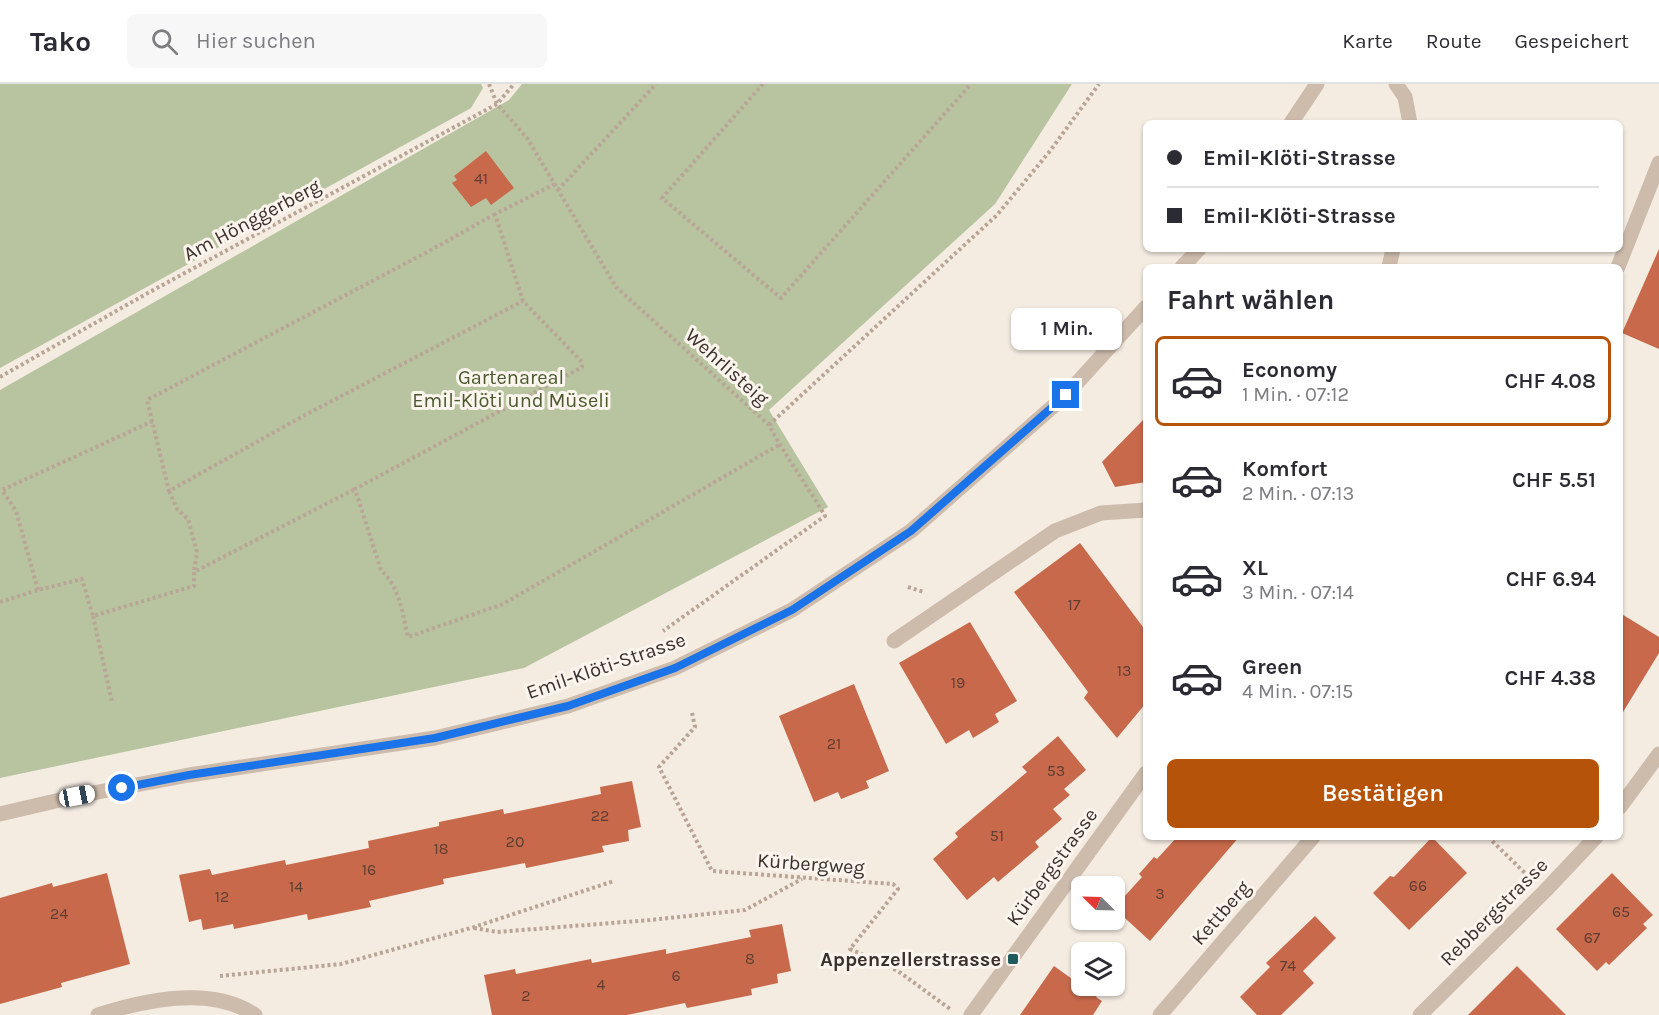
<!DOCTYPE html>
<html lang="de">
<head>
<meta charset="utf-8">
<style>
  :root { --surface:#fff; --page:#f7f7f7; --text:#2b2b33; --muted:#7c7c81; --line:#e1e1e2; --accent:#b45309 }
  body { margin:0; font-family:Karla,sans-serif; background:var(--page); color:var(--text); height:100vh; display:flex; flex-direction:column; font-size:22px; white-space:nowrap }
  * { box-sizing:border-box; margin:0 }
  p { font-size:20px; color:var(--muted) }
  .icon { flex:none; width:33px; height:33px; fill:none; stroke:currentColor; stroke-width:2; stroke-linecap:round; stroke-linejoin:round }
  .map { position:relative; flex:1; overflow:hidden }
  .details { position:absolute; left:1143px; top:180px; width:480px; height:576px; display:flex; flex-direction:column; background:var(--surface); border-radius:9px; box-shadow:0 2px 4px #0004 }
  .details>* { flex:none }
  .guide { position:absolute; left:1143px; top:36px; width:480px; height:132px; border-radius:9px; box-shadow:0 2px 4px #0004; display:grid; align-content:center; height:132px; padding:0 24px; background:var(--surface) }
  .needle { width:39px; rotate:293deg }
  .controls { position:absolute; left:1071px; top:792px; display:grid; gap:12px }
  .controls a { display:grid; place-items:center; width:54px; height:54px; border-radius:9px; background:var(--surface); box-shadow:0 2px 4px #0004; font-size:30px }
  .end { position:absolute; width:27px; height:27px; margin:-14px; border:8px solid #1a73e8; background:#fff; box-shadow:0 0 0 3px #fff }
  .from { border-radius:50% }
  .bubble { position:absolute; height:42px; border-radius:9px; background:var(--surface); box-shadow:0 2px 4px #0004; font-size:20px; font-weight:600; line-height:42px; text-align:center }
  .car { position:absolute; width:18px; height:36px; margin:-18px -9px; border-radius:8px; box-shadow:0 0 4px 2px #0007; background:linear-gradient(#fff 24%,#345 0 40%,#fff 0 76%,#345 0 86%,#fff 0) }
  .guide b { display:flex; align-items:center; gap:21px; height:57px; font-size:22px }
  .guide b+b { border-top:2px solid var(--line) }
  .guide i { width:15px; height:15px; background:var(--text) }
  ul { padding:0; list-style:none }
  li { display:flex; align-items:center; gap:18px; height:90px; margin:0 12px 9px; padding:0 12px; border:3px solid transparent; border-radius:9px }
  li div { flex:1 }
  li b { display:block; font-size:22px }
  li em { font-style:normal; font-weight:600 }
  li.selected { border-color:var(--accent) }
  li>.icon { width:54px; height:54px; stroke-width:1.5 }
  h2 { padding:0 24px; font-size:27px; line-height:72px }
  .button { display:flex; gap:12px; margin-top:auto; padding:12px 24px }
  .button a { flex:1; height:69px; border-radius:9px; background:var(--accent); color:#fff; font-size:24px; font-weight:600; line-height:69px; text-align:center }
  header { display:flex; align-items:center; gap:36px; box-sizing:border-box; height:84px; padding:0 30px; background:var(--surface); border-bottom:2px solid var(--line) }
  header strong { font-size:28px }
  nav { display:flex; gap:33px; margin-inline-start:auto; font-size:21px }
  .search { width:420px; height:54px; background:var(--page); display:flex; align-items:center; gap:15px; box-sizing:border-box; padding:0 21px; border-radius:9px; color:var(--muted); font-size:22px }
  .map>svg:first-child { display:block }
  .green { fill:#b8c4a0 }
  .building { fill:#c8694b }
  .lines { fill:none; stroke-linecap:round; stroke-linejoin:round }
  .path { stroke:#b9a596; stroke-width:4; stroke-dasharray:3 3; stroke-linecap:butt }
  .service { stroke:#cdbbac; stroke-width:15 }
  .minor { stroke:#cdbbac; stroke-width:15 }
  .tertiary { stroke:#cdbbac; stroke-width:15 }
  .route { stroke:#1a73e8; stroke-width:8 }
  .poi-dot { fill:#1f5a5e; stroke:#fbf5ee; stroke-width:2 }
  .labels { text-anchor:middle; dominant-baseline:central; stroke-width:6; stroke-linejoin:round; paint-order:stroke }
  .number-label { font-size:16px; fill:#5e3e33 }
  .street-label { font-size:20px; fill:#3b302b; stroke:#fbf5ee }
  .park-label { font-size:20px; fill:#4a5a2e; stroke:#fbf5ee }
  .poi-label { font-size:20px; font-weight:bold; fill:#3b302b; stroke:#fbf5ee; text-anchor:end }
</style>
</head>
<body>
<header>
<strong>Tako</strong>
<div class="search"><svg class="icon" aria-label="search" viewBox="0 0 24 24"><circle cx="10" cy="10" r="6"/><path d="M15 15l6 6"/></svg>Hier suchen</div>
<nav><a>Karte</a><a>Route</a><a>Gespeichert</a></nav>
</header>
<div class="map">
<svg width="1659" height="931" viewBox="0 0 1659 931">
  <rect width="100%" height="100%" fill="#f4ebe1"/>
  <path class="green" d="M 0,0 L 481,0 L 483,4 L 471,24 L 0,284 Z
    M 522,0 L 1072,0 L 995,120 L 769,326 L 828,423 L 524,584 L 0,694 L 0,306 L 509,16 Z"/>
  <path class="building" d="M 486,67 L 514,104 L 491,121 L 486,114 L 471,123 L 452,99 L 457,96 L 454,92 Z
    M 1659,165 L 1659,265 L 1622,249 Z
    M 1146,333 L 1146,398 L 1115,403 L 1102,378 Z
    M 1080,459 L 1146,547 L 1146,619 L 1117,654 L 1084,614 L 1088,608 L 1014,508 Z
    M 1620,529 L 1659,553 L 1659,569 L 1620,633 Z
    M 970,538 L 1017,617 L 995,630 L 999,638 L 973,654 L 969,646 L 946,660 L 899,579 Z
    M 854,600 L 889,687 L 866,697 L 869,704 L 841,715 L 838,708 L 814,718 L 779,632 Z
    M 1058,652 L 1086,686 L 1064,705 L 1070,711 L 1053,725 L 1062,735 L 1035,758 L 1039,763 L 998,798 L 994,793 L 967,816 L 933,775 L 958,753 L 955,749 L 1027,688 L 1022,683 Z
    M 632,697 L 641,743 L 628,746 L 629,757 L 602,762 L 604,768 L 526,784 L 525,779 L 443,795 L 444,800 L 369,817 L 371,823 L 308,836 L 307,830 L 234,845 L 233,840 L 203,846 L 201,835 L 189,838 L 179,791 L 210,785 L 212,791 L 285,776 L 286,781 L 369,764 L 368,757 L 439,742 L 439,738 L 503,725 L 504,730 L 601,710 L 600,703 Z
    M 1177,753 L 1239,753 L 1150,857 L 1114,824 L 1142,793 L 1139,790 L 1154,773 L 1157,775 Z
    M 1432,753 L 1467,789 L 1409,846 L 1373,809 L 1390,792 L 1394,793 Z
    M 107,789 L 130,880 L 61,899 L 62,903 L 0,920 L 0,814 L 52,799 L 53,803 Z
    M 1612,789 L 1653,831 L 1643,840 L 1647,844 L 1609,881 L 1606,878 L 1597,887 L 1556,845 Z
    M 1315,832 L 1336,854 L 1303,887 L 1314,899 L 1281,931 L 1257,931 L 1240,913 L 1270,883 L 1266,879 Z
    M 782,840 L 791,887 L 777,890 L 778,899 L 751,905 L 752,911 L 687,924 L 685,919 L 627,931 L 492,931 L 484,891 L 515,885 L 516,890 L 591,875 L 592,879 L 666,865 L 666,870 L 751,853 L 749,846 Z
    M 1054,882 L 1082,902 L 1105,902 L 1096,913 L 1102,917 L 1093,931 L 1020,931 Z
    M 1517,882 L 1566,931 L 1468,931 Z"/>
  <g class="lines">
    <path class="path" d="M 489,0 L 497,20 L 527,54 L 616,203 L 769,341 C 785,372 807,401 825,432 L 663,547
      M 763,0 L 662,114 L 781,214 L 971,0
      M 555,100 L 495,130 L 523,217 L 582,278 L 582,283 L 355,405 L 381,486 C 400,504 402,528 408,553 L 503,520 L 779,361
      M 558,106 L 656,0
      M 495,130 L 431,166 L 147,316 L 169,407 L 305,331 L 523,217
      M 0,293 L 146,210 L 497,20 L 514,0
      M 769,341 L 997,131 L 1050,67 L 1099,0
      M 169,407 L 177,425 L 188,435 L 197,468 L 194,487
      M 908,503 L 924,508
      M 38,506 L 16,427 L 2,406 L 153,337
      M 0,518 L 38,506 L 82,495 L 93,532 L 194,502 L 194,488 L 355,405
      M 93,532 L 112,618
      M 692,629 L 695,643 L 659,683 L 712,787 L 893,800 L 898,805 L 850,865 L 898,887 L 950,925
      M 1488,753 L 1528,792
      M 474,844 L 497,848 L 650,836 L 745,826 L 802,795
      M 220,892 L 341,880 L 471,844 L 614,797"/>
    <path class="service" d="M 894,557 L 1055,447 L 1101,429 L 1146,426"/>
    <path class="minor" d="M 1396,0 L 1405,13 L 1410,39
      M 1389,183 L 1393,165
      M 1618,183 L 1659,79
      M 1620,723 L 1659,670
      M 98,931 C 144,916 211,901 255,931
      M 971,931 L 1146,689
      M 1160,931 L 1313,753
      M 1420,931 L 1545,807 L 1596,753"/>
    <path class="tertiary" d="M 1291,39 L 1317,0
      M 1182,183 L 1199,165
      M 0,730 L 77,712 L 189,691 L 435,654 L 568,622 L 675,584 L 792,526 L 911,447 L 1066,311 L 1146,223"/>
  </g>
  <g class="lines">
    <path class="route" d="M 122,704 L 189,691 L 435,654 L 568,622 L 675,584 L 792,526 L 911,447 L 1066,311"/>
  </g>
  <rect class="poi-dot" x="1007" y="869" width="12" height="12" rx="3"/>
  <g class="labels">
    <g class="number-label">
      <text x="481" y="94">41</text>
      <text x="1074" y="520">17</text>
      <text x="1124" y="586">13</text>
      <text x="958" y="598">19</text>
      <text x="834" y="659">21</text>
      <text x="1056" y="686">53</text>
      <text x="600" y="731">22</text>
      <text x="997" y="751">51</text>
      <text x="515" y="757">20</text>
      <text x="441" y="764">18</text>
      <text x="369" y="785">16</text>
      <text x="1418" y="801">66</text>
      <text x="296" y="802">14</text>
      <text x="1160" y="809">3</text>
      <text x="222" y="812">12</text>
      <text x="1621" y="827">65</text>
      <text x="59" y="829">24</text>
      <text x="1592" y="853">67</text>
      <text x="750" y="874">8</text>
      <text x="1288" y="881">74</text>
      <text x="676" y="891">6</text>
      <text x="601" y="900">4</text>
      <text x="526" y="911">2</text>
    </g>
    <g class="street-label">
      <text transform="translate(252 136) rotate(-28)">Am Hönggerberg</text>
      <text transform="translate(727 283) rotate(42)">Wehrlisteig</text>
      <text transform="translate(606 582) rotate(-19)">Emil-Klöti-Strasse</text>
      <text transform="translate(811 780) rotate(4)">Kürbergweg</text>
      <text transform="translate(1052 783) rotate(-54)">Kürbergstrasse</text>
      <text transform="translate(1494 828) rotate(-45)">Rebbergstrasse</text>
      <text transform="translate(1221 829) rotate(-49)">Kettberg</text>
    </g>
    <g class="park-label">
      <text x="511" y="293">Gartenareal<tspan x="511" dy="23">Emil-Klöti und Müseli</tspan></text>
    </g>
    <g class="poi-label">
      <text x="1001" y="875">Appenzellerstrasse</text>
    </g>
  </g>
</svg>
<div class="controls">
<a><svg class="needle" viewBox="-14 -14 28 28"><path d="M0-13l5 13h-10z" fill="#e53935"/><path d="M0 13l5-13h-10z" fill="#7c7c81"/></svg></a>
<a><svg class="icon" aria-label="layers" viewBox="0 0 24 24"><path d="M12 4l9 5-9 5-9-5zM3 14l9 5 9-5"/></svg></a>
</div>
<i class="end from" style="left:122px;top:704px"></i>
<i class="end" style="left:1066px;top:311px"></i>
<div class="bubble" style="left:1011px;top:224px;width:111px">1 Min.</div>
<i class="car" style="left:77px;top:712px;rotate:79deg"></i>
<div class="guide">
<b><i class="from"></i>Emil-Klöti-Strasse</b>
<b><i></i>Emil-Klöti-Strasse</b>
</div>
<section class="details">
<h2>Fahrt wählen</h2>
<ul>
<li class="selected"><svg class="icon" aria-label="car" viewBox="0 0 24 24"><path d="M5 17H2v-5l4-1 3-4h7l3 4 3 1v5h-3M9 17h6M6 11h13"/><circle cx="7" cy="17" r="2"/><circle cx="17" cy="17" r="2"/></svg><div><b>Economy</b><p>1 Min. · 07:12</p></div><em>CHF 4.08</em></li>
<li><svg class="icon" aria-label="car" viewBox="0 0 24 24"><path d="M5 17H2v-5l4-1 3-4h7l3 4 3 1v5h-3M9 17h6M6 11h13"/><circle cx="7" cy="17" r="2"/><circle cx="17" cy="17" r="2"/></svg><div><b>Komfort</b><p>2 Min. · 07:13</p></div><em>CHF 5.51</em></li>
<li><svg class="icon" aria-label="car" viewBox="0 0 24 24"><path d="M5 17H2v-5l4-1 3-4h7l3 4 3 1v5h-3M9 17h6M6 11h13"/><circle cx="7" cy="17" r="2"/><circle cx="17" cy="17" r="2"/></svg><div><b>XL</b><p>3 Min. · 07:14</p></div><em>CHF 6.94</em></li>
<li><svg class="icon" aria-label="car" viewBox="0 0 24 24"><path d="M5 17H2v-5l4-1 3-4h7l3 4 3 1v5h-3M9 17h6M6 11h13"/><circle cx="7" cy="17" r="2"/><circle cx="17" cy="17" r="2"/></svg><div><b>Green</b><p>4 Min. · 07:15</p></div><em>CHF 4.38</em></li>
</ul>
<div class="button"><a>Bestätigen</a></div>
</section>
</div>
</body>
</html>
